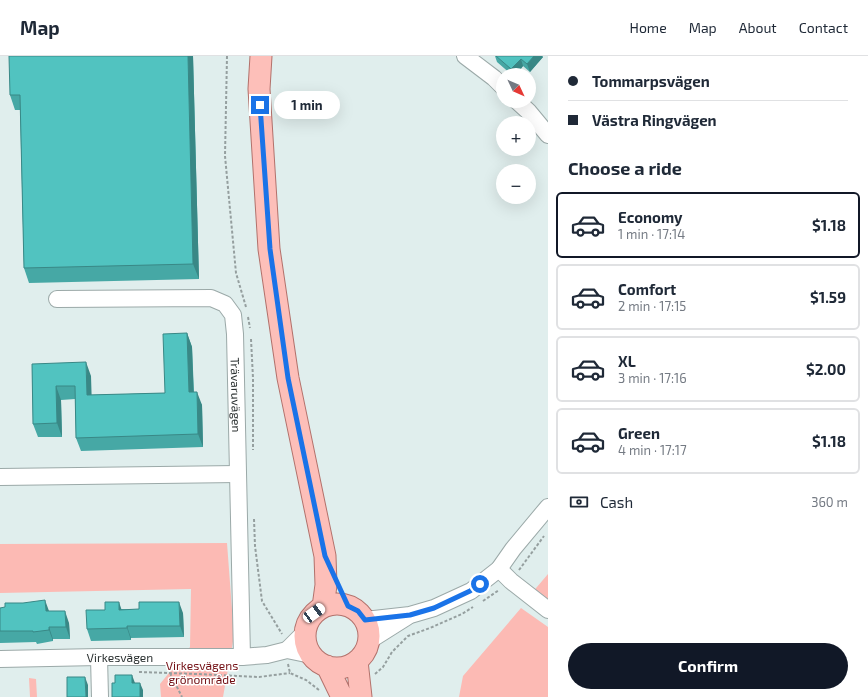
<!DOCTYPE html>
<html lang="en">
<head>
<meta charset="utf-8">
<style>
  :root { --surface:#fff; --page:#f2f2f3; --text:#1f2937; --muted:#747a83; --line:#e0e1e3; --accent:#111827 }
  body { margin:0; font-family:"Exo 2",sans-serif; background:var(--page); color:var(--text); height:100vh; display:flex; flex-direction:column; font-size:15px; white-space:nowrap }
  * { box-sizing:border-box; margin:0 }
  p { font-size:13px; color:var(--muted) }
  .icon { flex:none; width:22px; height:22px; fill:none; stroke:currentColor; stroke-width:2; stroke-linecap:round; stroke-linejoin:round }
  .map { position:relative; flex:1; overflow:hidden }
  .panel { display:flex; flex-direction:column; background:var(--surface); width:320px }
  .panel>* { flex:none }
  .banner { display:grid; align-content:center; height:88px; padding:0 20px; background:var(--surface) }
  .needle { width:26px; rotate:134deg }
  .buttons { position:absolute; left:496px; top:12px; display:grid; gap:8px }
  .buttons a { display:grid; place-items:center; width:40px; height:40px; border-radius:50%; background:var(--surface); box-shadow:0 4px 16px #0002; font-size:20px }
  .end { position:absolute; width:18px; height:18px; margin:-9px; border:5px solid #1a73e8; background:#fff; box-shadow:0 0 0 2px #fff }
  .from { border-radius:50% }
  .bubble { position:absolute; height:28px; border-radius:14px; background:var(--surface); box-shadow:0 4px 16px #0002; font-size:13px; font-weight:700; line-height:28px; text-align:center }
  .car { position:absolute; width:12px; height:24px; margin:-12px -6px; border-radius:5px; box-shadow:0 0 3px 1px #0007; background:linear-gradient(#fff 24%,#345 0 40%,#fff 0 76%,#345 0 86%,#fff 0) }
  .banner b { display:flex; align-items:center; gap:14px; height:38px; font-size:15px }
  .banner b+b { border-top:1px solid var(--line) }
  .banner i { width:10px; height:10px; background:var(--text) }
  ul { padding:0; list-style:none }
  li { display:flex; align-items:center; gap:12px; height:66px; margin:0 8px 6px; padding:0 12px; border:2px solid var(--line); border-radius:6px }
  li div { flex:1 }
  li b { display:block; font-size:15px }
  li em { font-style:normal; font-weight:700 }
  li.current { border-color:var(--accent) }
  li>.icon { width:36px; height:36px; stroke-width:1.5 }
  h2 { padding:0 20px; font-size:18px; line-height:48px }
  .pay { display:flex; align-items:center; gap:10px; height:44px; padding:0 20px; font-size:15px }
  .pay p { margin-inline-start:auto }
  .action { display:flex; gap:8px; margin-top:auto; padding:8px 20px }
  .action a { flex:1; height:46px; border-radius:24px; background:var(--accent); color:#fff; font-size:16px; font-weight:700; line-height:46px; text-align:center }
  header { display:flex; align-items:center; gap:24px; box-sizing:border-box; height:56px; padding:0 20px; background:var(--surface); border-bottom:1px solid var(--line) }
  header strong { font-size:19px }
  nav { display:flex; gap:22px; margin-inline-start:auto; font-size:14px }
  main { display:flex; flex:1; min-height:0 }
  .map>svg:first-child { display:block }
  .green { fill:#fcbab4 }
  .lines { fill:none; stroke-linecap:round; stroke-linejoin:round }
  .minor-casing { stroke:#9ba9a8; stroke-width:18 }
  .major-casing { stroke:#b2716b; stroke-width:23 }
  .path { stroke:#959f9f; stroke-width:2; stroke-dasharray:3 2; stroke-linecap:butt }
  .minor { stroke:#fff; stroke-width:16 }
  .major { stroke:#fdbfb9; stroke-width:21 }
  .wall { fill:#46a8a5 }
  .shaded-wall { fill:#398886 }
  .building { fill:#51c3c0; stroke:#398886 }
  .route { stroke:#1a73e8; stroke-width:5 }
  .labels { text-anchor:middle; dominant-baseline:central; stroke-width:3; stroke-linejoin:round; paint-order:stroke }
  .street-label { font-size:12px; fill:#2a3030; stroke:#fff }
  .park-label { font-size:12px; fill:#720e13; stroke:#fff }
</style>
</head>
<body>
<header>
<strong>Map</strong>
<nav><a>Home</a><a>Map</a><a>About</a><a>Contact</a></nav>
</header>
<main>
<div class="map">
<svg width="548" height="641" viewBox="0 0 548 641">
  <rect width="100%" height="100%" fill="#e0eeed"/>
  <path class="green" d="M 227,487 L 234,580 L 223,641 L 161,641 L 160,628 L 190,591 L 191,533 L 0,537 L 0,488 Z
    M 548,518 L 548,549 L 531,538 Z
    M 521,552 L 548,571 L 548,641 L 459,641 L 463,620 Z
    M 29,622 L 36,623 L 37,641 L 30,641 Z"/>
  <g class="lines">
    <g class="minor-casing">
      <g id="minor">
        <path d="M 465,0 L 494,22 L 503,31"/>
        <path d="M 517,45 L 529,56 L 548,79"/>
        <path id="s1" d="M 57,243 L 211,242 L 225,248 L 233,259 L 235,278 L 242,601"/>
        <path d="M 0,421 L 238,418"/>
        <path d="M 499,513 L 511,525 L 548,554"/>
        <path d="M 365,564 L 410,559 L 434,552 L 471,535 L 499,513 L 513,493 L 548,451"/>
        <path d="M 369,585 L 407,561"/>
        <path d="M 287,594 L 305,576"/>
        <path d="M 99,601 L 100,641"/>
        <path id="s2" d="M 0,603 L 99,601 L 242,601 L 267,599 L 287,594 L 311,599"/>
      </g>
    </g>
    <g class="major-casing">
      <path id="major" d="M 261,0 L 259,33 L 269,193 L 288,322 L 325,500 L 326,529 L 323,551
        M305 580a32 32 0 1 1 64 0a32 32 0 1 1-64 0Z
        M 357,605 L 361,641
        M 327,610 L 342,641"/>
    </g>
    <path class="path" d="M 227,0 L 225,100 L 236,217 L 246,251
      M 248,261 L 250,272
      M 251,283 L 253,322 L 253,394
      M 254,463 L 255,490 L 262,545 L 282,578
      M 519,514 L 544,480
      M 483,545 L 499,534
      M 288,608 L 290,617 L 306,624 L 319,634
      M 139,616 L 197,618 L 259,621 L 290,617
      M 170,617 L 182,641
      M 375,618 L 383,611 L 392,596 L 408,580 L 430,572 L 462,558 L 473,551"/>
    <use href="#minor" class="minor"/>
    <use href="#major" class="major"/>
  </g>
  <path class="wall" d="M 193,0 L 199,223 L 29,227 L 24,212 L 20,54 L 15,54 L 10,39 Z
    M 495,0 L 542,0 L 543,1 L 530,16 L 523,10 L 516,19 L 512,19 L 497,6 Z
    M 187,277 L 192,291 L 194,336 L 202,349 L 203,391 L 81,395 L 76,382 L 75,343 L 61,344 L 62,381 L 38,381 L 33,368 L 32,308 L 91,320 L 91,339 L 165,337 Z
    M 0,552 L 49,555 L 69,567 L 70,583 L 53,583 L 53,585 L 37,588 L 36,586 L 0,587 L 0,589 Z
    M 121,553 L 183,557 L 184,581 L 131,582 L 131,584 L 91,585 L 87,573 L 105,554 Z"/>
  <path class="shaded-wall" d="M 188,0 L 193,0 L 199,223 L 193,208 Z
    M 534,0 L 542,0 L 543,1 L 530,16 L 527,8 Z
    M 521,3 L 523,10 L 516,19 L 513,19 L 511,13 Z
    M 187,277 L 192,291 L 194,349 L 189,336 Z
    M 86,306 L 91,320 L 92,352 L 87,339 Z
    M 56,330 L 61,344 L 62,381 L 57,367 Z
    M 197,336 L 202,349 L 203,391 L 198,378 Z
    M 45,544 L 49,555 L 46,555 Z
    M 119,546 L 123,558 L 119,554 Z
    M 179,546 L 183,557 L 184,581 L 180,570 Z
    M 65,555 L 69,567 L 70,583 L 66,571 Z
    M 127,570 L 131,582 L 131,584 L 127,572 Z
    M 49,571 L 53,583 L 53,585 L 49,574 Z
    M 132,619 L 135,627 L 132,627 Z
    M 85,621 L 88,629 L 88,641 L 86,641 Z
    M 140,627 L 143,634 L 143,641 L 140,641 Z"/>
  <path class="building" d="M 9,0 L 188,0 L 193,208 L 24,212 L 20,39 L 10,39 Z
    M 496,0 L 534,0 L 527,8 L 521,3 L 511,13 Z
    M 187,277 L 189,336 L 197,336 L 198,378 L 76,382 L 75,330 L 56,330 L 57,367 L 33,368 L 32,308 L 86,306 L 87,339 L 165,337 L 163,278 Z
    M 45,544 L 46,555 L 65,555 L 66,571 L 49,571 L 49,574 L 33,576 L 33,575 L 0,575 L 0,552 L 5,551 L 5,547 L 23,547 Z
    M 105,546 L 119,546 L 119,554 L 139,553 L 139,546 L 179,546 L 180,570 L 127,570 L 127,572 L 87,573 L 86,554 L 105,554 Z
    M 115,619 L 132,619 L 132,627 L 140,627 L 140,641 L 112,641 L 112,627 L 115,627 Z
    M 67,621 L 85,621 L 86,641 L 67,641 Z"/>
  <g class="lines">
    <path class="route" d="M 260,49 L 270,193 L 288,322 L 325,500 L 348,550 L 358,555 L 365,564 L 410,559 L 434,552 L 470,535 L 480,528"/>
  </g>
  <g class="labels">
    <g class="street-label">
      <text stroke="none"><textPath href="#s1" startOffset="263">Trävaruvägen</textPath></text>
      <text stroke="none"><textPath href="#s2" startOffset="120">Virkesvägen</textPath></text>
    </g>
    <g class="park-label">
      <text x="202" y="609">Virkesvägens<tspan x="202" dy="14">grönområde</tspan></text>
    </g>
  </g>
</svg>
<div class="buttons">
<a><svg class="needle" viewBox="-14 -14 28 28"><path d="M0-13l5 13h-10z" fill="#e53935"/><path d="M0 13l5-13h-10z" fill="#747a83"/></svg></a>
<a>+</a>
<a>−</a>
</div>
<i class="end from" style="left:480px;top:528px"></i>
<i class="end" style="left:260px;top:49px"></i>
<div class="bubble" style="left:274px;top:35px;width:66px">1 min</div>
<i class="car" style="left:314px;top:557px;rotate:54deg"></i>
</div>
<section class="panel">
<div class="banner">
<b><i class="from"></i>Tommarpsvägen</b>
<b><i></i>Västra Ringvägen</b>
</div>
<h2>Choose a ride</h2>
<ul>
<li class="current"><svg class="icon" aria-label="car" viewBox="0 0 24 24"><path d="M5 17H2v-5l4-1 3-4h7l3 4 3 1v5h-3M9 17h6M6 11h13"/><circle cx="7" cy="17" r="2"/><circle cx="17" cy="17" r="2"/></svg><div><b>Economy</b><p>1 min · 17:14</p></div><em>$1.18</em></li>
<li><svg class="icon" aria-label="car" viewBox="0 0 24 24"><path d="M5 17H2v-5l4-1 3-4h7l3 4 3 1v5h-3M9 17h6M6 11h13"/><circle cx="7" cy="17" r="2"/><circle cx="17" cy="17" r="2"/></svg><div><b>Comfort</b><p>2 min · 17:15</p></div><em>$1.59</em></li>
<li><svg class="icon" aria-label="car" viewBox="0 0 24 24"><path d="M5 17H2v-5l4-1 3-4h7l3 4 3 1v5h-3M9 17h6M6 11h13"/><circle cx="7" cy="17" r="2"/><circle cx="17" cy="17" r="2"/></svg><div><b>XL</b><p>3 min · 17:16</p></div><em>$2.00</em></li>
<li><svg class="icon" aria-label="car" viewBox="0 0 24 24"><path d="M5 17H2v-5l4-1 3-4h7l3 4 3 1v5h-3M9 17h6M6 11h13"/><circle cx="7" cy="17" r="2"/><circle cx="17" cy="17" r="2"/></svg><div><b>Green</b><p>4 min · 17:17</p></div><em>$1.18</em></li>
</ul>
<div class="pay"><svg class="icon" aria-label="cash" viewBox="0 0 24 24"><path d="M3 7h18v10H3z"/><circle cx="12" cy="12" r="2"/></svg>Cash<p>360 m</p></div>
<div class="action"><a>Confirm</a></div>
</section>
</main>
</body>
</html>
